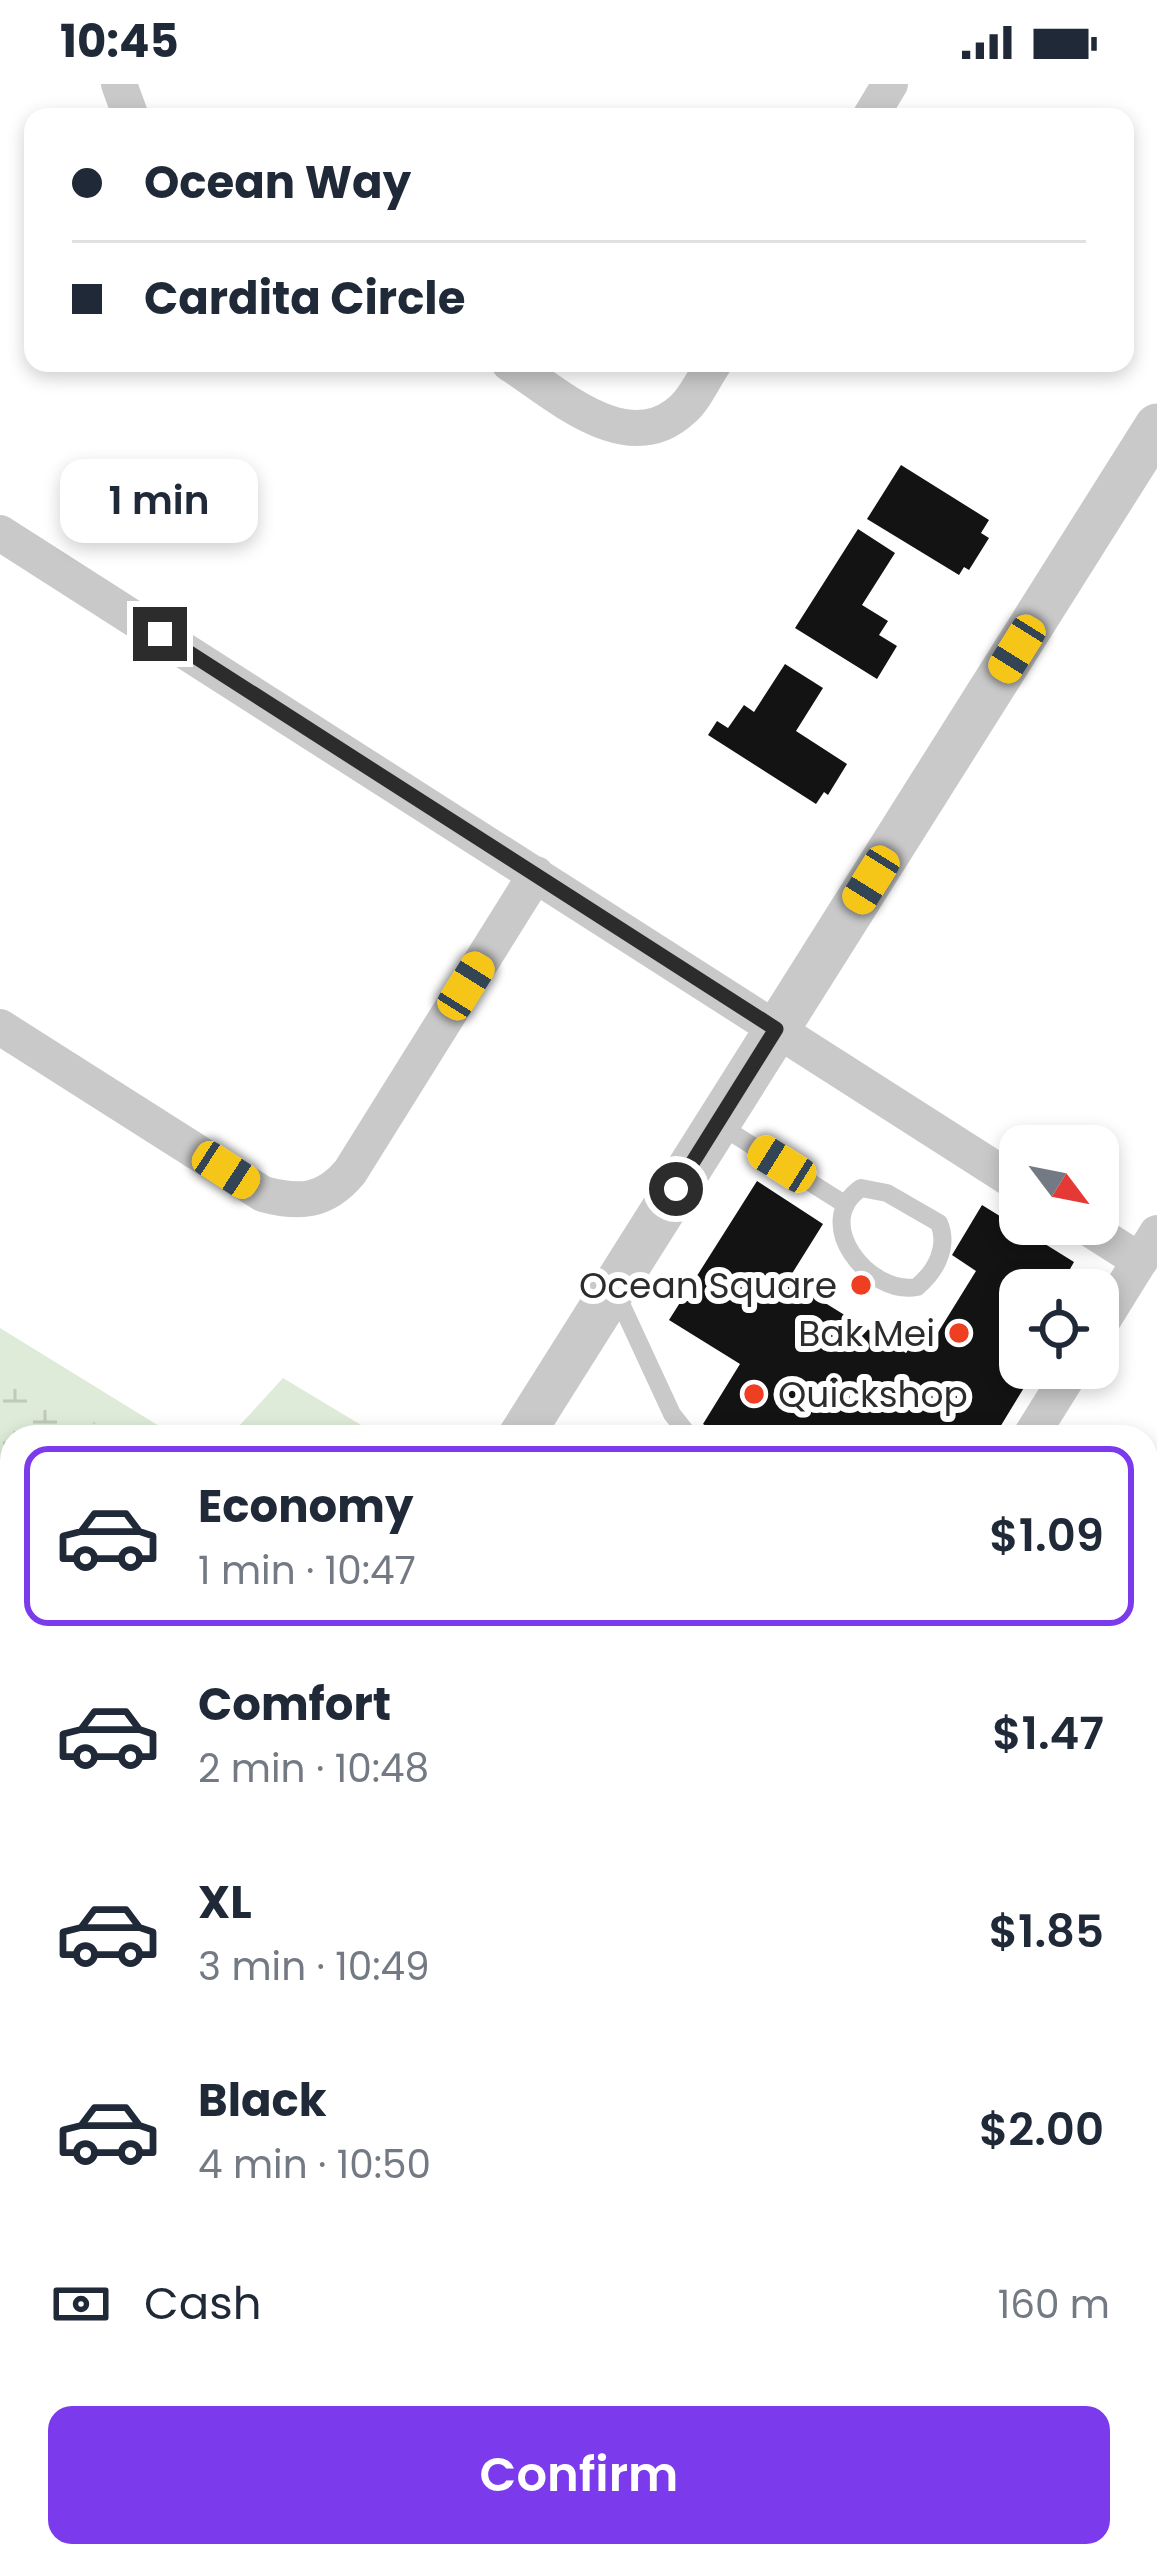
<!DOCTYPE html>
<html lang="en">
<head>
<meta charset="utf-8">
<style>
  :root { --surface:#fff; --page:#f6f6f7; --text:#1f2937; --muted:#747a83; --line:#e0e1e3; --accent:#7c3aed }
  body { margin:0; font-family:Poppins,sans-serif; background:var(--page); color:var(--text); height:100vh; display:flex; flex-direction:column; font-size:45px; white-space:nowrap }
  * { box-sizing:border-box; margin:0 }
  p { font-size:39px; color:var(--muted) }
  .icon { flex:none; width:66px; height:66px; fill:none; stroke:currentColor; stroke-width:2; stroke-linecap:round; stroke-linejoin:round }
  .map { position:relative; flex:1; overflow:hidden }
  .side { position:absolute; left:0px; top:1341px; width:1158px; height:1143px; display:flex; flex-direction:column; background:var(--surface); border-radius:36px 36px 0 0; box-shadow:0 6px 18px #0003 }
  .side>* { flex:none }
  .hud { position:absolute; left:24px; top:24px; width:1110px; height:264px; border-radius:24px; box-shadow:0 6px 18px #0003; display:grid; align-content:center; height:264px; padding:0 48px; background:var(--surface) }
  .needle { width:78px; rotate:122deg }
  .controls { position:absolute; left:999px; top:1041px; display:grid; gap:24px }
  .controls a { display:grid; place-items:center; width:120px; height:120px; border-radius:24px; background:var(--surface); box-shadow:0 6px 18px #0003; font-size:60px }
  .end { position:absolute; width:54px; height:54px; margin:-27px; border:15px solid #2c2c2c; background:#fff; box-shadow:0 0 0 6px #fff }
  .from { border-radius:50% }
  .bubble { position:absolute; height:84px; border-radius:24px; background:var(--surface); box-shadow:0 6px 18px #0003; font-size:39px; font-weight:600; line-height:84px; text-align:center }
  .car { position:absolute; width:36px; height:72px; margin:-36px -18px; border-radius:15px; box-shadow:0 0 9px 3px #0007; background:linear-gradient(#f5c518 24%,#345 0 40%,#f5c518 0 76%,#345 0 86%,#f5c518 0) }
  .hud b { display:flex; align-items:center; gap:42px; height:114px; font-size:45px }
  .hud b+b { border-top:3px solid var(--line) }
  .hud i { width:30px; height:30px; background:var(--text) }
  ul { padding:21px 0 0; list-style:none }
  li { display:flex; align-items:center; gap:36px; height:180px; margin:0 24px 18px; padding:0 24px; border:6px solid transparent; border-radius:24px }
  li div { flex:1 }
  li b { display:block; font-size:45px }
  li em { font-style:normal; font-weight:600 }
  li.active { border-color:var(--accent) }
  li>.icon { width:108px; height:108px; stroke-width:1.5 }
  .pay { display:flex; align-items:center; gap:30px; height:132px; padding:0 48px; font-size:45px }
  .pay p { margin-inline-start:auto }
  .primary-button { display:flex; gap:24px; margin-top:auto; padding:24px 48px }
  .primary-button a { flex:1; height:138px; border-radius:24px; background:var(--accent); color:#fff; font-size:48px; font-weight:600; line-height:138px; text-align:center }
  .status { display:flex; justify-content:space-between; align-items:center; height:84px; padding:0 60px; background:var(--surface); direction:ltr }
  .status svg { height:33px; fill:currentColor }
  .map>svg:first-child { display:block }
  .grass { fill:#deebd8 }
  .forest { fill:url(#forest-crowns) }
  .wetland { fill:url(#wetland-marsh) }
  .building { fill:#131313 }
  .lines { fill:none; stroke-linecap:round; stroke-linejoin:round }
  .path { stroke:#c9c9c9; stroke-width:6; stroke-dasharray:6 6; stroke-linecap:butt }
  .service { stroke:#c9c9c9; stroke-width:18 }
  .minor { stroke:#c9c9c9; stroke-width:36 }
  .tertiary { stroke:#c9c9c9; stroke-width:45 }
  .primary { stroke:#a4a4a4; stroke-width:57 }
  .route { stroke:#2c2c2c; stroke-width:15 }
  .poi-dot { fill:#ee3f22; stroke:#fff; stroke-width:4.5 }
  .labels { text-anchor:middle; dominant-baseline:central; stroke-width:12; stroke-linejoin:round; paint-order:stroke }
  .poi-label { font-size:36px; fill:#2c2c2c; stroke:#fff; text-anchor:end }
</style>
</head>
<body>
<div class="status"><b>10:45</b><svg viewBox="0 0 49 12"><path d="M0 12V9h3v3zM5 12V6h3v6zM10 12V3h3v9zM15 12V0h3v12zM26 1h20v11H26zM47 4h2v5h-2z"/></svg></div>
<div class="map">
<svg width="1157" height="2483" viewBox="0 0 1157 2483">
  <defs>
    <pattern id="forest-crowns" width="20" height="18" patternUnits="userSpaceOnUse" patternTransform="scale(3)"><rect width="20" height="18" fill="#deebd8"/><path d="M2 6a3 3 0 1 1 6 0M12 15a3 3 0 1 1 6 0" fill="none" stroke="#bfcaba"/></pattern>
    <pattern id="wetland-marsh" width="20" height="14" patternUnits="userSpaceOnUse" patternTransform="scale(3)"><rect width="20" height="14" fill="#deebd8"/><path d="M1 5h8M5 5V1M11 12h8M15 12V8" fill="none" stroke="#bfcaba"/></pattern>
  </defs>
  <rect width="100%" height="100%" fill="#fff"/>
  <path class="grass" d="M 0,1244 L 177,1353 L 12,1353 L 12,1460 L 0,1457 Z
    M 283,1294 L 381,1353 L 229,1353 Z"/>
  <path class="forest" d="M 0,1796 L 12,1799 L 12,2472 L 1146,2472 L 1146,2263 L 1157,2267 L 1157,2483 L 0,2483 Z"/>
  <path class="wetland" d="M 0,1281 L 100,1342 L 106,1353 L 12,1353 L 12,1391 L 0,1388 Z
    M 0,2178 L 12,2214 L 12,2472 L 116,2472 L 124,2483 L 0,2483 Z"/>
  <path class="building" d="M 901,381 L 989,436 L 981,449 L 989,454 L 969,486 L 964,483 L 959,491 L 867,435 Z
    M 858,445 L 895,469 L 862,521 L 888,537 L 879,551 L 897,562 L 877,595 L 795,544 Z
    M 785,580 L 823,604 L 796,647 L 847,680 L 828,711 L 824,708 L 816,720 L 708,651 L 717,637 L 728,644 L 744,621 L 754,628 Z
    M 757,1097 L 823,1140 L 788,1196 L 906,1269 L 925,1242 L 937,1250 L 976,1187 L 952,1171 L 982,1121 L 1074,1178 L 1058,1206 L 1020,1206 L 1020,1284 L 1036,1284 L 994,1353 L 723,1353 L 703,1340 L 740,1280 L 669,1236 Z"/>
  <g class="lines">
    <path class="path" d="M 1146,1924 L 1157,1928"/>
    <path class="service" d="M 718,1040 L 846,1121
      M 861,1104 L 887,1109 L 939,1139 C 949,1163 936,1187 917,1203 C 870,1212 810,1139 861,1104 Z
      M 616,1209 L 672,1330 L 690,1353
      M 0,1579 L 12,1583
      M 0,1641 L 12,1645
      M 1146,2049 L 1157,2053
      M 1146,2120 L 1157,2124"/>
    <path class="minor" d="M 119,0 L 131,33
      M 870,33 L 890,0
      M 509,279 C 556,309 628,377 683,325 C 696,313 704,294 714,279
      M 0,449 L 1020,1101
      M 0,943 L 263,1110 C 300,1120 325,1118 350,1088 L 536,790
      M 1082,1140 L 1140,1177
      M 1098,1244 L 1157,1149
      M 1030,1353 L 1073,1284
      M 1146,1556 L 1157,1560"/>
    <path class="tertiary" d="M 520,1353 L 1157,342"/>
    <path class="primary" d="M 0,1536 L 12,1540
      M 0,1684 L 12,1688
      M 1146,2009 L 1157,2014
      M 1146,2158 L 1157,2162"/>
  </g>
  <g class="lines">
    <path class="route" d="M 160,550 L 776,945 L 676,1105"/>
  </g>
  <g class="poi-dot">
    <circle cx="861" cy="1201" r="12"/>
    <circle cx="959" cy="1249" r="12"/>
    <circle cx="754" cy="1310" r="12"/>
  </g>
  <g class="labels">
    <g class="poi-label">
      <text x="837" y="1201">Ocean Square</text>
      <text x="935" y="1249">Bak Mei</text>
      <text x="778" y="1310" text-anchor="start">Quickshop</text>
    </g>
  </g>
</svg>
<div class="controls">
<a><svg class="needle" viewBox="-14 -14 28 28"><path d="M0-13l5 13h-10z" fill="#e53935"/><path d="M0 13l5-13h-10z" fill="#747a83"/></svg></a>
<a><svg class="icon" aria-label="locate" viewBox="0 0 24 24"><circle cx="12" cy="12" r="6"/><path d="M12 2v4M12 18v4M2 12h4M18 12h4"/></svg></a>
</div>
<i class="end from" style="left:676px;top:1105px"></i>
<i class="end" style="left:160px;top:550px"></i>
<div class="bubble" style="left:60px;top:375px;width:198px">1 min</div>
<i class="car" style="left:1017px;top:565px;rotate:212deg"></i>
<i class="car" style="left:871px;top:796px;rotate:212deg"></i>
<i class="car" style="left:466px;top:902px;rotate:32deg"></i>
<i class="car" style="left:782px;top:1080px;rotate:302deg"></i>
<i class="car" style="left:226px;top:1086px;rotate:123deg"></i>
<div class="hud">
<b><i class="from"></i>Ocean Way</b>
<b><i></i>Cardita Circle</b>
</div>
<section class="side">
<ul>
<li class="active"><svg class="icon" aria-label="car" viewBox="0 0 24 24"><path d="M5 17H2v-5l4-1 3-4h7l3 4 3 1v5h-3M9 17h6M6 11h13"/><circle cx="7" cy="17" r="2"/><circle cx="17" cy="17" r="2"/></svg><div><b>Economy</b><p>1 min · 10:47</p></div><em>$1.09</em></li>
<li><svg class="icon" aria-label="car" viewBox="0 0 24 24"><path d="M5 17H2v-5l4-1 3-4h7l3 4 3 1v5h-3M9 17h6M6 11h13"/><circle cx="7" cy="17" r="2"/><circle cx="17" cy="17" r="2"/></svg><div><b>Comfort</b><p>2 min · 10:48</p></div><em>$1.47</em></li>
<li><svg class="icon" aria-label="car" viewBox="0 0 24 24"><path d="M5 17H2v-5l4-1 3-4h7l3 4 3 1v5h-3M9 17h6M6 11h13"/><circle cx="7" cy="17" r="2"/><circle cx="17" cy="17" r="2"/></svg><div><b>XL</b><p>3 min · 10:49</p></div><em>$1.85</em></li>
<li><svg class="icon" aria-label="car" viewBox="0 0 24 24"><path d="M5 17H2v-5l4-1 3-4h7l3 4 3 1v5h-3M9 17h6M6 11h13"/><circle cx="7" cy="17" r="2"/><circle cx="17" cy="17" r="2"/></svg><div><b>Black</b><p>4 min · 10:50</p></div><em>$2.00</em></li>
</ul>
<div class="pay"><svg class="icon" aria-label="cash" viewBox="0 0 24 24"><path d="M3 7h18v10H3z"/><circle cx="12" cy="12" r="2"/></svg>Cash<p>160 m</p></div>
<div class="primary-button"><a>Confirm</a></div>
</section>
</div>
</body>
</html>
